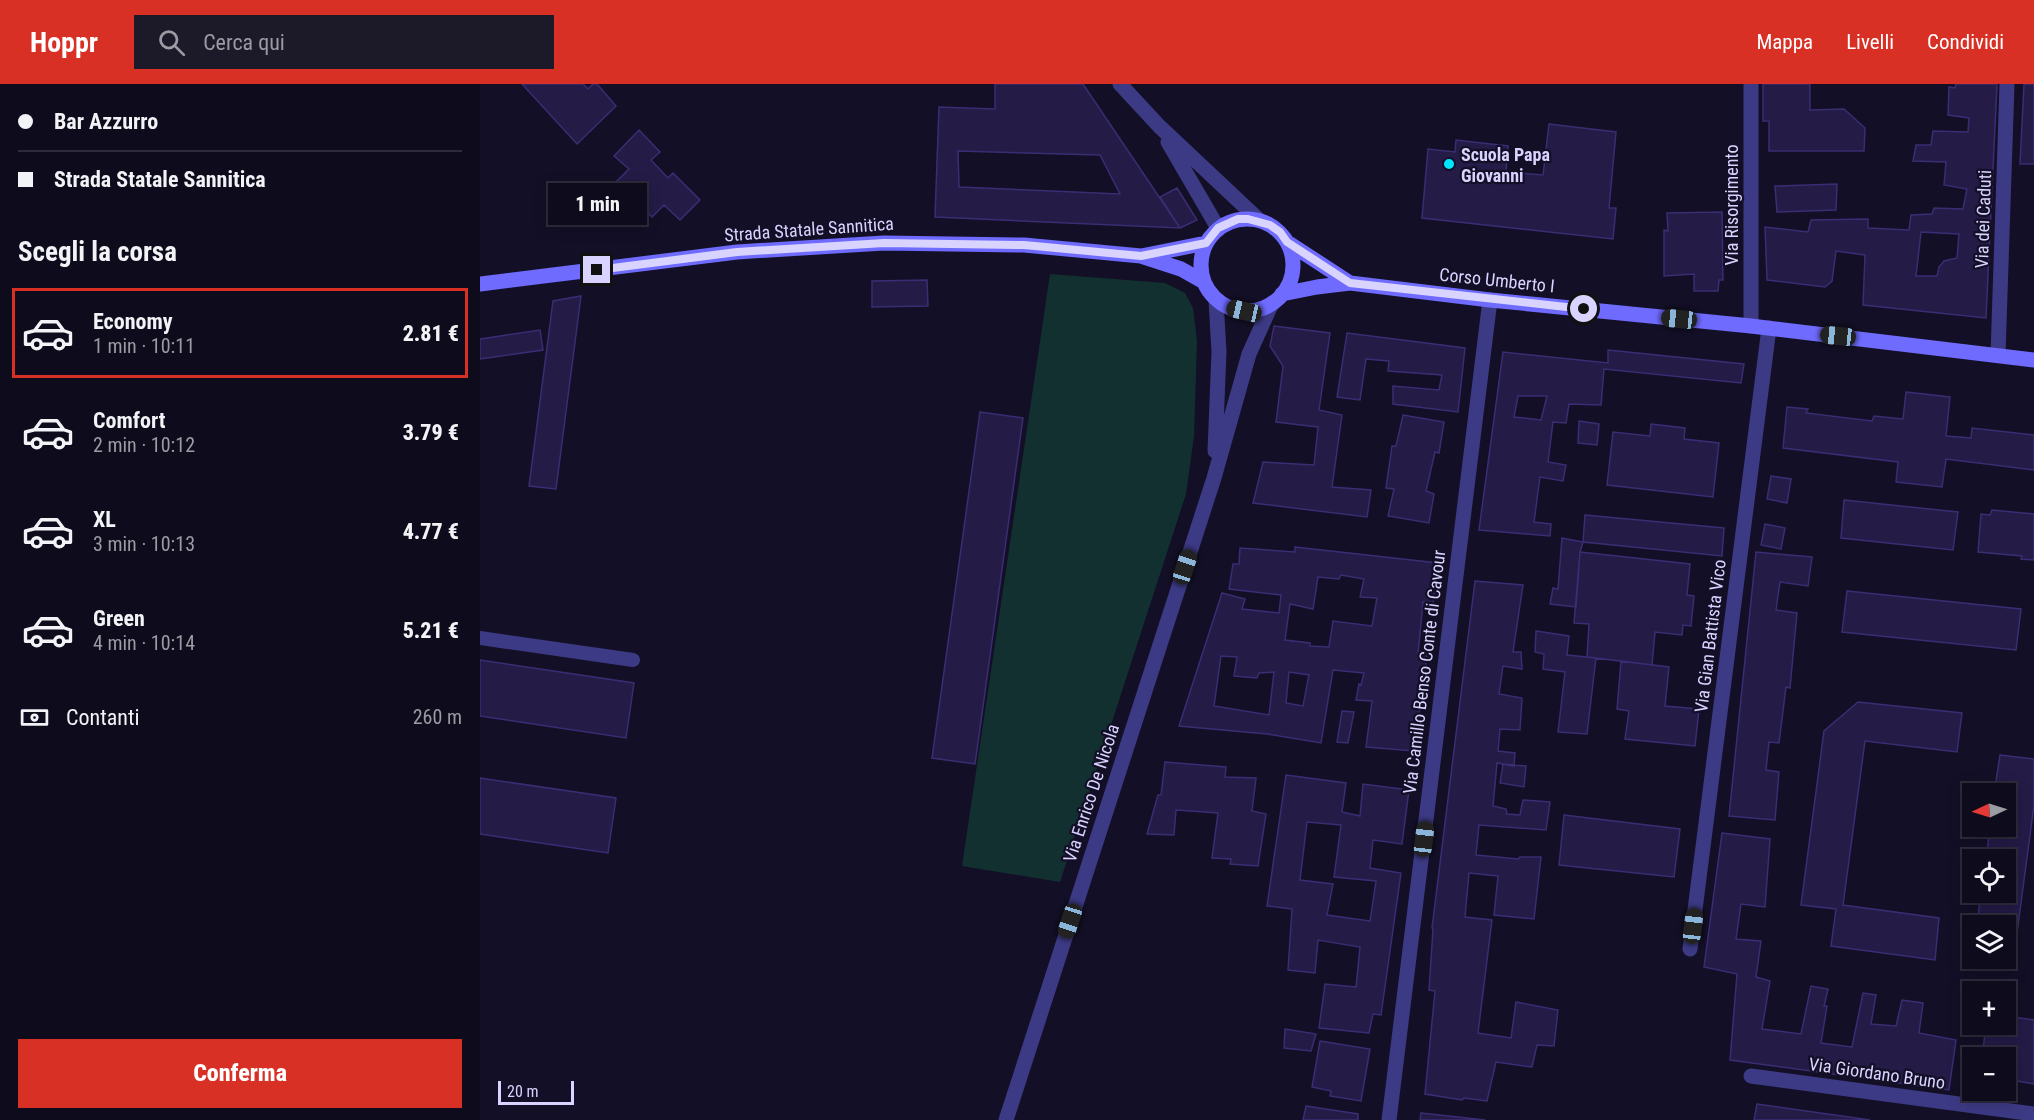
<!DOCTYPE html>
<html lang="it">
<head>
<meta charset="utf-8">
<style>
  :root { --surface:#0e0b1c; --page:#1c1929; --text:#f1f3f6; --muted:#9b9ba3; --line:#2e2b3b; --accent:#d93025 }
  body { margin:0; font-family:"Roboto Condensed",sans-serif; background:var(--page); color:var(--text); height:100vh; display:flex; flex-direction:column; font-size:22px; white-space:nowrap }
  * { box-sizing:border-box; margin:0 }
  p { font-size:20px; color:var(--muted) }
  .icon { flex:none; width:33px; height:33px; fill:none; stroke:currentColor; stroke-width:2; stroke-linecap:round; stroke-linejoin:round }
  .map { position:relative; flex:1; overflow:hidden }
  .drawer { display:flex; flex-direction:column; background:var(--surface); width:480px }
  .drawer>* { flex:none }
  .banner { display:grid; align-content:center; height:132px; padding:0 18px; background:var(--surface) }
  .needle { width:39px; rotate:266deg }
  .controls { position:absolute; left:1482px; top:699px; display:grid; gap:12px }
  .controls a { display:grid; place-items:center; width:54px; height:54px; border-radius:0px; background:var(--surface); box-shadow:0 3px 15px #0003,0 0 0 2px var(--line); font-size:30px }
  .scale { position:absolute; left:18px; bottom:15px; width:76px; box-sizing:border-box; padding-left:6px; border:3px solid #d9d4ff; border-top:0; font-size:16px; line-height:21px; white-space:nowrap; color:#d9d4ff; -webkit-text-stroke:4px #130f26; paint-order:stroke }
  .end { position:absolute; width:27px; height:27px; margin:-14px; border:8px solid #d9d4ff; background:#111; box-shadow:0 0 0 3px #111 }
  .from { border-radius:50% }
  .bubble { position:absolute; height:42px; border-radius:0px; background:var(--surface); box-shadow:0 3px 15px #0003,0 0 0 2px var(--line); font-size:20px; font-weight:800; line-height:42px; text-align:center }
  .car { position:absolute; width:18px; height:36px; margin:-18px -9px; border-radius:8px; box-shadow:0 0 4px 2px #0007; background:linear-gradient(#222 24%,#8ab4d8 0 40%,#222 0 76%,#8ab4d8 0 86%,#222 0) }
  .banner b { display:flex; align-items:center; gap:21px; height:57px; font-size:22px }
  .banner b+b { border-top:2px solid var(--line) }
  .banner i { width:15px; height:15px; background:var(--text) }
  ul { padding:0; list-style:none }
  li { display:flex; align-items:center; gap:18px; height:90px; margin:0 12px 9px; padding:0 6px; border:3px solid transparent; border-radius:0px }
  li div { flex:1 }
  li b { display:block; font-size:22px }
  li em { font-style:normal; font-weight:800 }
  li.selected { border-color:var(--accent) }
  li>.icon { width:54px; height:54px; stroke-width:1.5 }
  h2 { padding:0 18px; font-size:27px; line-height:72px }
  .pay { display:flex; align-items:center; gap:15px; height:66px; padding:0 18px; font-size:22px }
  .pay p { margin-inline-start:auto }
  .button { display:flex; gap:12px; margin-top:auto; padding:12px 18px }
  .button a { flex:1; height:69px; border-radius:0px; background:var(--accent); color:#fff; font-size:24px; font-weight:800; line-height:69px; text-align:center }
  header { display:flex; align-items:center; gap:36px; box-sizing:border-box; height:84px; padding:0 30px; background:var(--accent); color:#fff }
  header strong { font-size:28px }
  nav { display:flex; gap:33px; margin-inline-start:auto; font-size:21px }
  .search { width:420px; height:54px; background:var(--page); display:flex; align-items:center; gap:15px; box-sizing:border-box; padding:0 21px; border-radius:0px; color:var(--muted); font-size:22px }
  main { display:flex; flex:1; min-height:0 }
  .map>svg:first-child { display:block }
  .green { fill:#12302f }
  .building { fill:#241b47; stroke:#3b2d73; stroke-width:1.5; fill-rule:evenodd }
  .lines { fill:none; stroke-linecap:round; stroke-linejoin:round }
  .service { stroke:#3d3a85; stroke-width:14 }
  .minor { stroke:#3d3a85; stroke-width:15 }
  .tertiary { stroke:#3d3a85; stroke-width:15 }
  .secondary { stroke:#6f6bff; stroke-width:15 }
  .route { stroke:#d9d4ff; stroke-width:8 }
  .poi-dot { fill:#00e5ff; stroke:#130f26; stroke-width:2 }
  .labels { text-anchor:middle; dominant-baseline:central; stroke-width:4.5; stroke-linejoin:round; paint-order:stroke }
  .poi-label { font-size:18px; font-weight:bold; fill:#d9d4ff; stroke:#130f26; text-anchor:start }
  .street-label { font-size:18px; fill:#d9d4ff; stroke:#130f26 }
</style>
</head>
<body>
<header>
<strong>Hoppr</strong>
<div class="search"><svg class="icon" aria-label="search" viewBox="0 0 24 24"><circle cx="10" cy="10" r="6"/><path d="M15 15l6 6"/></svg>Cerca qui</div>
<nav><a>Mappa</a><a>Livelli</a><a>Condividi</a></nav>
</header>
<main>
<section class="drawer">
<div class="banner">
<b><i class="from"></i>Bar Azzurro</b>
<b><i></i>Strada Statale Sannitica</b>
</div>
<h2>Scegli la corsa</h2>
<ul>
<li class="selected"><svg class="icon" aria-label="car" viewBox="0 0 24 24"><path d="M5 17H2v-5l4-1 3-4h7l3 4 3 1v5h-3M9 17h6M6 11h13"/><circle cx="7" cy="17" r="2"/><circle cx="17" cy="17" r="2"/></svg><div><b>Economy</b><p>1 min · 10:11</p></div><em>2.81 €</em></li>
<li><svg class="icon" aria-label="car" viewBox="0 0 24 24"><path d="M5 17H2v-5l4-1 3-4h7l3 4 3 1v5h-3M9 17h6M6 11h13"/><circle cx="7" cy="17" r="2"/><circle cx="17" cy="17" r="2"/></svg><div><b>Comfort</b><p>2 min · 10:12</p></div><em>3.79 €</em></li>
<li><svg class="icon" aria-label="car" viewBox="0 0 24 24"><path d="M5 17H2v-5l4-1 3-4h7l3 4 3 1v5h-3M9 17h6M6 11h13"/><circle cx="7" cy="17" r="2"/><circle cx="17" cy="17" r="2"/></svg><div><b>XL</b><p>3 min · 10:13</p></div><em>4.77 €</em></li>
<li><svg class="icon" aria-label="car" viewBox="0 0 24 24"><path d="M5 17H2v-5l4-1 3-4h7l3 4 3 1v5h-3M9 17h6M6 11h13"/><circle cx="7" cy="17" r="2"/><circle cx="17" cy="17" r="2"/></svg><div><b>Green</b><p>4 min · 10:14</p></div><em>5.21 €</em></li>
</ul>
<div class="pay"><svg class="icon" aria-label="cash" viewBox="0 0 24 24"><path d="M3 7h18v10H3z"/><circle cx="12" cy="12" r="2"/></svg>Contanti<p>260 m</p></div>
<div class="button"><a>Conferma</a></div>
</section>
<div class="map">
<svg width="1554" height="1036" viewBox="0 0 1554 1036">
  <rect width="100%" height="100%" fill="#130f26"/>
  <path class="green" d="M 570,190 L 685,199 L 705,209 L 713,224 L 717,257 L 714,352 L 706,410 L 580,798 L 482,782 Z"/>
  <path class="building" d="M 42,0 L 103,0 L 108,5 L 113,0 L 117,0 L 136,22 L 97,60 Z
    M 515,0 L 603,0 L 700,144 L 455,133 L 459,23 L 515,25 ZM 478,67 L 620,71 L 640,110 L 479,103 Z
    M 1283,0 L 1330,0 L 1330,26 L 1364,25 L 1385,44 L 1384,67 L 1289,67 L 1289,37 L 1283,37 Z
    M 1476,0 L 1517,0 L 1506,234 L 1383,221 L 1385,171 L 1356,167 L 1352,197 L 1345,203 L 1287,196 L 1285,143 L 1328,148 L 1331,136 L 1388,135 L 1388,144 L 1429,146 L 1431,131 L 1452,130 L 1454,124 L 1483,125 L 1487,105 L 1464,101 L 1466,78 L 1433,77 L 1436,61 L 1451,61 L 1453,47 L 1488,48 L 1489,34 L 1468,31 L 1469,3 L 1475,4 ZM 1441,148 L 1479,150 L 1477,174 L 1464,177 L 1459,183 L 1457,192 L 1436,192 Z
    M 1544,0 L 1554,0 L 1554,80 L 1540,80 Z
    M 1069,40 L 1136,48 L 1129,124 L 1136,124 L 1133,155 L 942,134 L 948,65 L 975,68 L 976,56 L 1028,62 L 1026,88 L 1063,91 Z
    M 159,46 L 180,68 L 171,76 L 188,94 L 193,89 L 220,116 L 200,136 L 184,121 L 172,133 L 136,98 L 149,85 L 134,72 Z
    M 1357,100 L 1356,126 L 1297,128 L 1295,102 Z
    M 697,104 L 717,136 L 700,144 L 680,113 Z
    M 1242,128 L 1243,196 L 1239,196 L 1238,207 L 1214,207 L 1214,190 L 1184,192 L 1184,146 L 1188,147 L 1187,129 Z
    M 447,196 L 448,222 L 392,223 L 392,197 Z
    M 101,212 L 76,405 L 49,402 L 73,217 Z
    M 794,242 L 850,249 L 839,326 L 862,331 L 852,403 L 891,406 L 887,433 L 773,419 L 783,378 L 834,381 L 838,343 L 796,338 L 803,282 L 790,262 Z
    M 60,246 L 63,266 L 0,275 L 0,255 Z
    M 867,249 L 985,264 L 978,328 L 913,320 L 913,302 L 959,306 L 962,291 L 908,287 L 909,277 L 886,275 L 880,316 L 857,313 Z
    M 1128,266 L 1264,280 L 1261,299 L 1124,285 L 1121,321 L 1089,320 L 1086,339 L 1073,338 L 1068,378 L 1086,381 L 1083,397 L 1060,393 L 1054,438 L 1071,440 L 1070,452 L 999,446 L 1023,268 L 1128,279 ZM 1038,312 L 1067,312 L 1061,336 L 1034,333 Z
    M 1426,308 L 1470,313 L 1466,352 L 1491,354 L 1492,344 L 1554,351 L 1554,386 L 1466,375 L 1462,403 L 1416,398 L 1418,378 L 1303,364 L 1307,323 L 1328,325 L 1326,329 L 1392,337 L 1394,332 L 1423,335 Z
    M 500,328 L 543,334 L 495,680 L 452,674 Z
    M 923,331 L 964,338 L 959,369 L 955,368 L 946,407 L 954,410 L 949,439 L 908,432 L 914,405 L 906,404 L 912,362 L 916,362 Z
    M 1099,337 L 1119,340 L 1117,361 L 1098,359 Z
    M 1171,340 L 1205,344 L 1204,355 L 1239,359 L 1233,413 L 1127,401 L 1133,348 L 1170,352 Z
    M 1291,392 L 1311,395 L 1307,419 L 1287,415 Z
    M 1364,416 L 1478,428 L 1473,466 L 1361,454 Z
    M 1512,426 L 1554,430 L 1554,476 L 1541,475 L 1542,472 L 1498,468 L 1501,430 L 1510,431 Z
    M 1105,431 L 1244,444 L 1242,472 L 1103,458 Z
    M 1285,440 L 1305,444 L 1301,465 L 1281,461 Z
    M 1082,454 L 1103,458 L 1100,468 L 1096,523 L 1070,520 L 1073,504 L 1078,505 Z
    M 815,463 L 958,479 L 953,519 L 943,518 L 938,570 L 947,571 L 934,667 L 886,663 L 892,617 L 876,616 L 879,600 L 881,601 L 884,589 L 853,586 L 841,659 L 787,650 L 699,642 L 742,509 L 765,515 L 762,525 L 799,529 L 801,511 L 749,505 L 753,480 L 759,480 L 760,464 L 815,468 ZM 861,491 L 884,495 L 880,513 L 897,514 L 892,542 L 853,537 L 849,563 L 830,562 L 830,559 L 805,556 L 810,520 L 833,525 L 838,493 L 859,495 ZM 741,572 L 757,573 L 754,592 L 777,594 L 779,589 L 794,588 L 789,631 L 734,622 ZM 809,588 L 829,591 L 823,622 L 806,619 Z
    M 1100,468 L 1210,480 L 1207,511 L 1214,512 L 1211,542 L 1203,541 L 1202,551 L 1175,548 L 1172,581 L 1107,573 L 1109,540 L 1094,539 Z
    M 1276,468 L 1332,473 L 1328,502 L 1300,498 L 1296,526 L 1317,529 L 1310,604 L 1306,603 L 1299,659 L 1289,658 L 1286,686 L 1299,688 L 1295,736 L 1249,732 Z
    M 995,497 L 1043,501 L 1033,568 L 1041,568 L 1042,585 L 1023,582 L 1019,610 L 1042,614 L 1040,646 L 1020,645 L 1018,667 L 1035,669 L 1034,682 L 1017,679 L 1013,722 L 1026,725 L 1027,730 L 1040,731 L 1043,716 L 1070,718 L 1066,746 L 999,741 L 996,771 L 1038,775 L 1040,773 L 1061,773 L 1054,835 L 1014,831 L 1018,792 L 989,789 L 985,833 L 1012,836 L 998,949 L 1031,954 L 1036,918 L 1078,926 L 1074,962 L 1057,961 L 1052,983 L 1016,978 L 1007,1017 L 984,1014 L 982,1016 L 945,1010 L 955,907 L 949,906 L 953,845 L 952,844 Z
    M 1367,507 L 1541,525 L 1536,566 L 1362,548 Z
    M 1056,547 L 1089,552 L 1087,571 L 1116,574 L 1107,650 L 1078,648 L 1085,588 L 1063,585 L 1064,570 L 1055,568 Z
    M 0,576 L 154,599 L 146,654 L 0,632 Z
    M 1141,577 L 1189,583 L 1185,622 L 1219,625 L 1215,662 L 1145,655 L 1149,627 L 1137,625 Z
    M 1378,618 L 1482,629 L 1477,668 L 1385,657 L 1363,821 L 1459,834 L 1455,876 L 1351,862 L 1356,825 L 1321,821 L 1344,647 Z
    M 862,627 L 874,628 L 868,659 L 857,658 Z
    M 1520,671 L 1554,675 L 1554,721 L 1537,849 L 1526,848 L 1526,842 L 1497,842 L 1501,808 L 1526,808 L 1526,776 L 1506,776 L 1510,742 L 1526,742 L 1526,710 L 1514,710 Z
    M 685,678 L 746,683 L 745,693 L 776,694 L 772,727 L 786,730 L 778,782 L 750,780 L 751,775 L 732,774 L 738,729 L 696,726 L 694,751 L 667,750 L 678,711 L 681,711 Z
    M 1023,680 L 1046,682 L 1044,703 L 1020,699 Z
    M 806,691 L 866,699 L 862,728 L 880,732 L 883,700 L 929,706 L 922,760 L 893,756 L 890,784 L 921,789 L 901,931 L 893,930 L 889,949 L 839,944 L 845,900 L 876,903 L 880,863 L 838,856 L 835,889 L 808,886 L 812,825 L 787,822 ZM 827,738 L 861,741 L 854,793 L 896,797 L 890,837 L 847,831 L 853,800 L 820,796 Z
    M 0,694 L 136,714 L 128,769 L 0,750 Z
    M 1084,731 L 1200,745 L 1194,793 L 1079,781 Z
    M 1242,749 L 1290,755 L 1285,823 L 1261,820 L 1256,855 L 1281,857 L 1276,893 L 1290,897 L 1282,945 L 1321,950 L 1331,902 L 1348,905 L 1344,922 L 1347,922 L 1341,959 L 1372,963 L 1383,909 L 1396,911 L 1391,940 L 1416,942 L 1422,916 L 1443,919 L 1439,949 L 1476,956 L 1469,1006 L 1250,976 L 1257,890 L 1224,883 Z
    M 1526,932 L 1554,936 L 1554,1000 L 1526,995 L 1526,974 L 1502,974 L 1505,949 L 1519,950 L 1520,940 L 1526,940 Z
    M 805,945 L 836,950 L 831,967 L 804,964 Z
    M 840,957 L 890,965 L 881,1017 L 850,1012 L 851,1007 L 832,1003 Z
    M 1277,1020 L 1390,1036 L 1274,1036 Z
    M 826,1022 L 878,1030 L 878,1036 L 823,1036 Z
    M 941,1029 L 1005,1036 L 940,1036 Z"/>
  <g class="lines">
    <path class="service" d="M 0,554 L 153,576"/>
    <path class="minor" d="M 1271,242 L 1271,0
      M 1518,271 L 1527,0
      M 1210,865 L 1289,244
      M 1271,992 L 1554,1030
      M 909,1036 L 1010,216"/>
    <path class="tertiary" d="M 640,0 L 679,42 L 779,136
      M 688,58 L 738,144
      M 735,367 L 739,268 L 736,216
      M 526,1036 L 734,394 L 769,270 L 792,219"/>
    <path class="secondary" d="M721 181a46 46 0 1 1 92 0a46 46 0 1 1-92 0Z
      M 807,158 L 870,199
      M 661,172 L 726,159
      M 0,200 L 257,168 L 404,159 L 544,161 L 661,172 L 701,185 L 724,198
      M 802,210 L 837,203 L 870,199 L 1010,216 L 1271,242 L 1554,276"/>
  </g>
  <g class="lines">
    <path class="route" d="M 117,186 L 257,168 L 404,159 L 544,161 L 661,172 L 726,159 L 738,144 L 758,135 L 768,135 L 790,141 L 800,148 L 807,158 L 870,199 L 1104,225"/>
  </g>
  <circle class="poi-dot" cx="969" cy="80" r="6"/>
  <g class="labels">
    <g class="poi-label">
      <text x="981" y="70">Scuola Papa<tspan x="981" dy="21">Giovanni</tspan></text>
    </g>
    <g class="street-label">
      <text transform="translate(1251 121) rotate(-90)">Via Risorgimento</text>
      <text transform="translate(1503 135) rotate(-88)">Via dei Caduti</text>
      <text transform="translate(329 145) rotate(-4)">Strada Statale Sannitica</text>
      <text transform="translate(1017 196) rotate(6)">Corso Umberto I</text>
      <text transform="translate(1230 552) rotate(-83)">Via Gian Battista Vico</text>
      <text transform="translate(944 588) rotate(-83)">Via Camillo Benso Conte di Cavour</text>
      <text transform="translate(611 709) rotate(-72)">Via Enrico De Nicola</text>
      <text transform="translate(1397 989) rotate(8)">Via Giordano Bruno</text>
    </g>
  </g>
</svg>
<div class="controls">
<a><svg class="needle" viewBox="-14 -14 28 28"><path d="M0-13l5 13h-10z" fill="#e53935"/><path d="M0 13l5-13h-10z" fill="#9b9ba3"/></svg></a>
<a><svg class="icon" aria-label="locate" viewBox="0 0 24 24"><circle cx="12" cy="12" r="6"/><path d="M12 2v4M12 18v4M2 12h4M18 12h4"/></svg></a>
<a><svg class="icon" aria-label="layers" viewBox="0 0 24 24"><path d="M12 4l9 5-9 5-9-5zM3 14l9 5 9-5"/></svg></a>
<a>+</a>
<a>−</a>
</div>
<div class="scale">20 m</div>
<i class="end from" style="left:1104px;top:225px"></i>
<i class="end" style="left:117px;top:186px"></i>
<div class="bubble" style="left:68px;top:99px;width:99px">1 min</div>
<i class="car" style="left:764px;top:227px;rotate:283deg"></i>
<i class="car" style="left:1199px;top:235px;rotate:276deg"></i>
<i class="car" style="left:1358px;top:252px;rotate:276deg"></i>
<i class="car" style="left:705px;top:483px;rotate:18deg"></i>
<i class="car" style="left:944px;top:755px;rotate:7deg"></i>
<i class="car" style="left:590px;top:837px;rotate:198deg"></i>
<i class="car" style="left:1213px;top:842px;rotate:7deg"></i>
</div>
</main>
</body>
</html>
